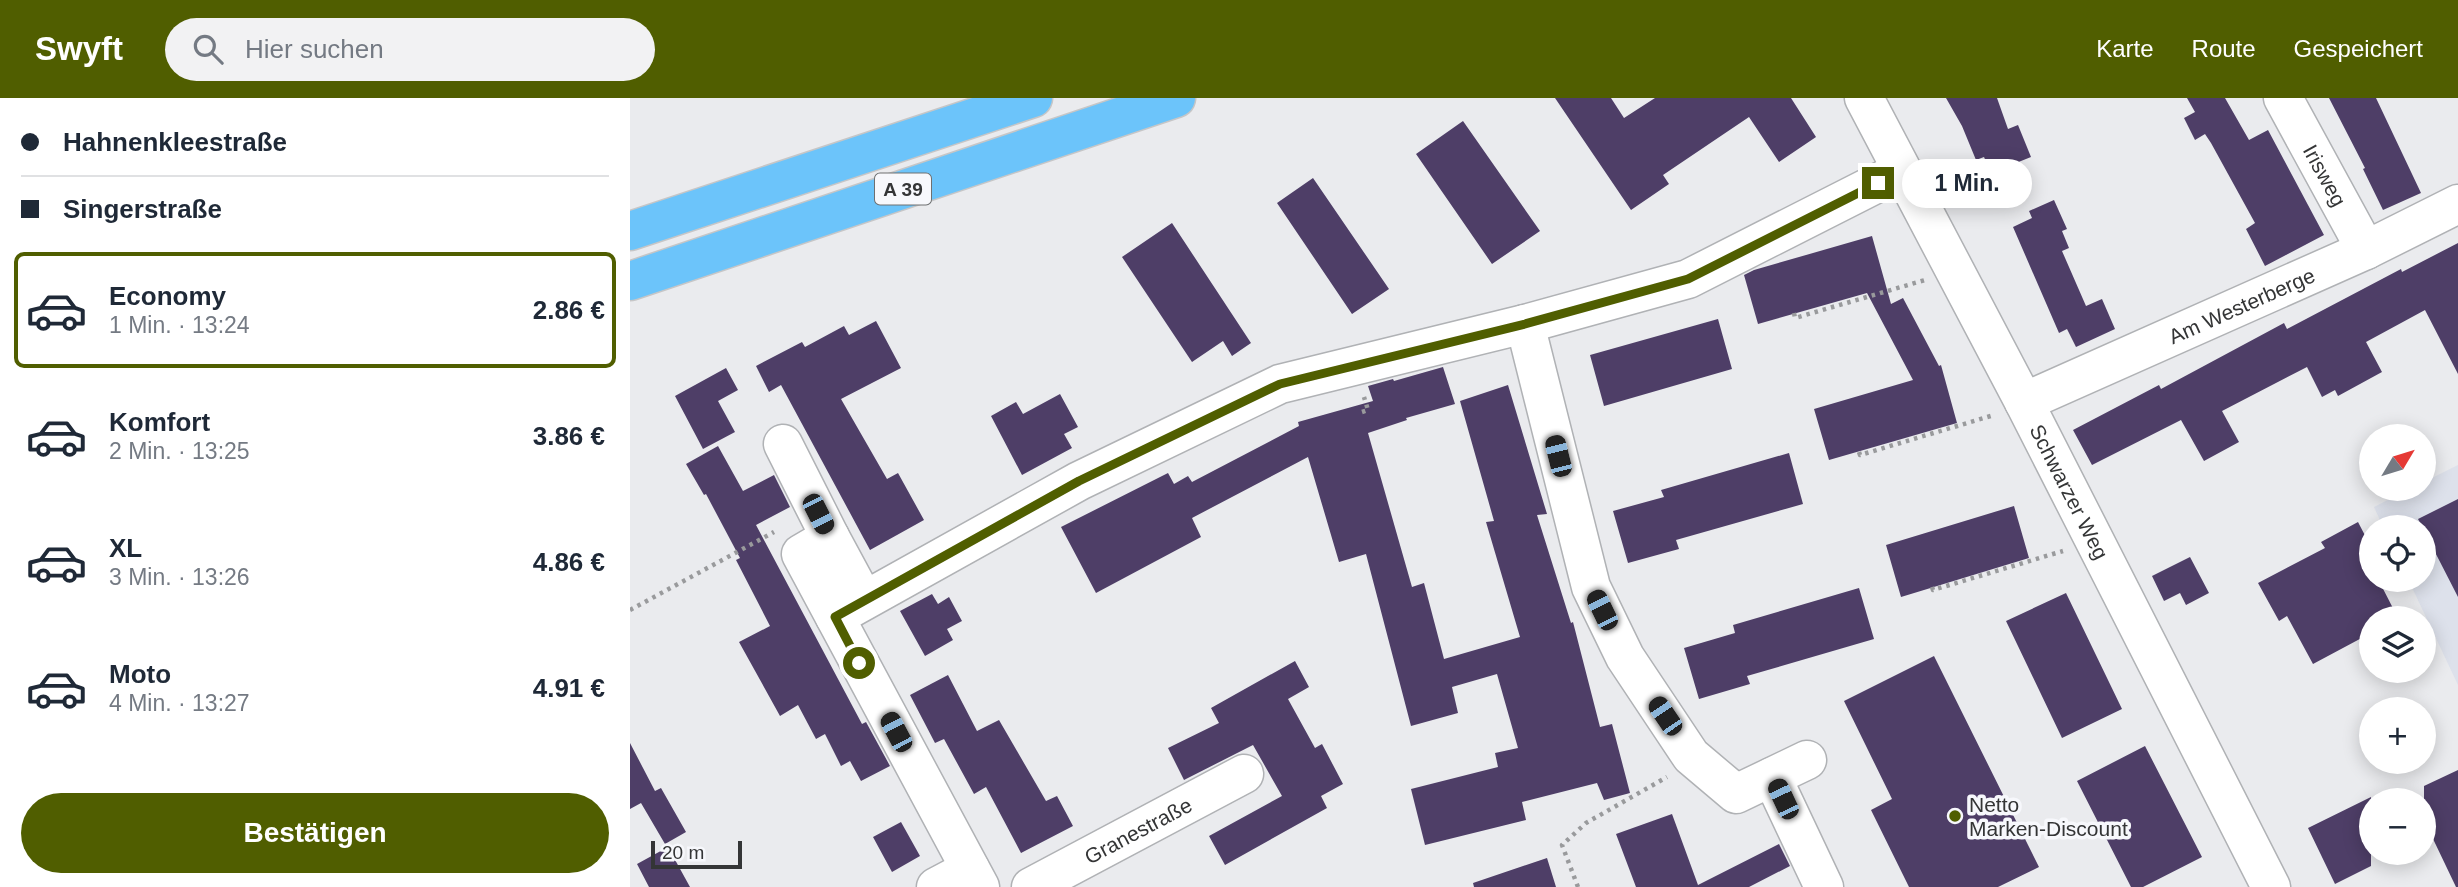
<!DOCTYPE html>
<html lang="de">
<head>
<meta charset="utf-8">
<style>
  :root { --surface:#fff; --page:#f2f2f3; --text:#1f2937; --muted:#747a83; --line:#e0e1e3; --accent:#505e00 }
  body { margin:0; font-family:Helvetica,sans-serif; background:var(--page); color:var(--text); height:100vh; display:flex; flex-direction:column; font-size:26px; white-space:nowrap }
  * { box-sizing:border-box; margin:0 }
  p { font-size:23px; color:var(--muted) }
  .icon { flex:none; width:38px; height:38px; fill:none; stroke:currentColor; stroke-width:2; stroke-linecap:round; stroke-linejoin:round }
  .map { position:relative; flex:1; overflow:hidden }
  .sheet { display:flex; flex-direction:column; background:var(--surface); width:630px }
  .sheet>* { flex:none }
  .hud { display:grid; align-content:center; height:154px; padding:0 21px; background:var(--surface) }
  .needle { width:46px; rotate:52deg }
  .buttons { position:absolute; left:1729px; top:326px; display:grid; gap:14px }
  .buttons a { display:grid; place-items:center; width:77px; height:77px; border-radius:50%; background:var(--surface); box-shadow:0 4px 18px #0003; font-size:35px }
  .scale { position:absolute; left:21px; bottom:18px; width:91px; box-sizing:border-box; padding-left:7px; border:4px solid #343536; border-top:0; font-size:19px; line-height:24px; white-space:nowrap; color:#343536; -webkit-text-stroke:5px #f7f8fc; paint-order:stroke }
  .end { position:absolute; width:32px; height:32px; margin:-16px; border:9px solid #505e00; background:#fff; box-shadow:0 0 0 4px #fff }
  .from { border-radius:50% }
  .bubble { position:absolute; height:49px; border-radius:24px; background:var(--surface); box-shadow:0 4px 18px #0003; font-size:23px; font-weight:700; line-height:49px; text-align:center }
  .car { position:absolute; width:21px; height:42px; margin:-21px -10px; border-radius:9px; box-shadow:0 0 5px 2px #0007; background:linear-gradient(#222 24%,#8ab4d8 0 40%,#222 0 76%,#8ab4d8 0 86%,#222 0) }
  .hud b { display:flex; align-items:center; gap:24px; height:66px; font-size:26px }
  .hud b+b { border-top:2px solid var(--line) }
  .hud i { width:18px; height:18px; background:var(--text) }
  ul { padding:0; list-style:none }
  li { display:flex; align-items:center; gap:21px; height:116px; margin:0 14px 10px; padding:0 7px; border:4px solid transparent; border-radius:10px }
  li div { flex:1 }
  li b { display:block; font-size:26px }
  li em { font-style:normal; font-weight:700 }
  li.active { border-color:var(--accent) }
  li>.icon { width:63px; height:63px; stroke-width:1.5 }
  .action { display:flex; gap:14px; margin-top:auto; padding:14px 21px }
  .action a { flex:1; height:80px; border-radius:42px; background:var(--accent); color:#fff; font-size:28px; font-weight:700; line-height:80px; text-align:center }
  header { display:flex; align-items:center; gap:42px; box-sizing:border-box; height:98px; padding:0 35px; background:var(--accent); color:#fff }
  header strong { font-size:33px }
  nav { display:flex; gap:38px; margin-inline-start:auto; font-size:24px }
  .search { width:490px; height:63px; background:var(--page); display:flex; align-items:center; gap:18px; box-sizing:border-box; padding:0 24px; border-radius:38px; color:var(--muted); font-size:26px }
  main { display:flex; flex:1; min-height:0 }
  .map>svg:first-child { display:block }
  .built { fill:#dde1eb }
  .building { fill:#4e3e67 }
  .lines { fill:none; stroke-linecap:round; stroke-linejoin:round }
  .minor-casing { stroke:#b0b2b5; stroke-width:41 }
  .highway-casing { stroke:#c6c6c7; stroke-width:41 }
  .path { stroke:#999a9c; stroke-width:4.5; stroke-dasharray:3.5 5; stroke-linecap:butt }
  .minor { stroke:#fff; stroke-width:38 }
  .highway { stroke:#6cc4fa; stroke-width:38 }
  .route { stroke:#505e00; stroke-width:9 }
  .poi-dot { fill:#505e00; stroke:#f7f8fc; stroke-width:2.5 }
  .labels { text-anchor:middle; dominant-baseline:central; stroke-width:7; stroke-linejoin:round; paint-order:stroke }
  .shield { fill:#f7f8fc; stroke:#6e7071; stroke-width:2 }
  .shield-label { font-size:19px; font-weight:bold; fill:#343536 }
  .street-label { font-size:21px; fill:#343536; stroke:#f7f8fc }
  .poi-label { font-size:21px; fill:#343536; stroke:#f7f8fc; text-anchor:start }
</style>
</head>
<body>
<header>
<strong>Swyft</strong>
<div class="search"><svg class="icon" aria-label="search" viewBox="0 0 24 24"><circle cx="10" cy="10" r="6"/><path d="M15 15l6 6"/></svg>Hier suchen</div>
<nav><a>Karte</a><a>Route</a><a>Gespeichert</a></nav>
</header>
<main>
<section class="sheet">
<div class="hud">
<b><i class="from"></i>Hahnenkleestraße</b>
<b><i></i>Singerstraße</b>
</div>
<ul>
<li class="active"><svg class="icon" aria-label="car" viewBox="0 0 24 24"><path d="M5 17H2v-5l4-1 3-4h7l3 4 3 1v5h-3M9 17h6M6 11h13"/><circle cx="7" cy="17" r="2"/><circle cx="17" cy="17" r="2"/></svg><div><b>Economy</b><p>1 Min. · 13:24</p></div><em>2.86 €</em></li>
<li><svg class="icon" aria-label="car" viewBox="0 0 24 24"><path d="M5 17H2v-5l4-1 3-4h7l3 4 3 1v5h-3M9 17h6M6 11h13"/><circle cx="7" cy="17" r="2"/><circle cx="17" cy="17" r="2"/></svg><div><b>Komfort</b><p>2 Min. · 13:25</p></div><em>3.86 €</em></li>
<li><svg class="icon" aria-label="car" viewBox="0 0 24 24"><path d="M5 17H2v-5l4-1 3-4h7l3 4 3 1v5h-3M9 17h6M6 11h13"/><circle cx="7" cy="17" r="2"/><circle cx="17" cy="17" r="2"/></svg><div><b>XL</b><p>3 Min. · 13:26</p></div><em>4.86 €</em></li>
<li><svg class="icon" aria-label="car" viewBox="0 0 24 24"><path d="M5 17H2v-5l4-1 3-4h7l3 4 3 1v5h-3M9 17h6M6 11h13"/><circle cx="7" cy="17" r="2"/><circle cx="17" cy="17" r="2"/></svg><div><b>Moto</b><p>4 Min. · 13:27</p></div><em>4.91 €</em></li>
</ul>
<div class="action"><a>Bestätigen</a></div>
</section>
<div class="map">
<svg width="1828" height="789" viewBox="0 0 1828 789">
  <rect width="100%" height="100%" fill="#eaebee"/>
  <path class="built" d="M 1828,367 L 1828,587 L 1778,481 L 1794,481 L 1794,429 L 1753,429 L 1744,409 L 1781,390 L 1794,390 L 1794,384 Z"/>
  <path class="building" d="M 925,0 L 981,0 L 994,20 L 1025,0 L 1161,0 L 1186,39 L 1149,64 L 1119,19 L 1033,77 L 1039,86 L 1001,112 Z
    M 1316,0 L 1367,0 L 1378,31 L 1388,27 L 1401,59 L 1361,75 L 1354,59 L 1346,62 L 1332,28 Z
    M 1557,0 L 1595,0 L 1619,42 L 1638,32 L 1694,137 L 1635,168 L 1616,131 L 1625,125 L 1581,45 L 1575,36 L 1565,42 L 1554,20 L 1565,14 Z
    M 1699,0 L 1746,0 L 1791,95 L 1753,112 L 1733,71 L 1735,70 Z
    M 833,23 L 910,133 L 862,166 L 786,56 Z
    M 683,80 L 759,191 L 722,216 L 647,105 Z
    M 1424,102 L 1437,131 L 1432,133 L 1439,150 L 1432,153 L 1456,208 L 1472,201 L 1485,231 L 1446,249 L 1437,231 L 1429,235 L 1383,129 L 1402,120 L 1399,113 Z
    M 542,125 L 621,245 L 602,258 L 593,243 L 562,264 L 492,159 Z
    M 1242,138 L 1261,206 L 1273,200 L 1309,268 L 1311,267 L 1327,325 L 1199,362 L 1184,311 L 1283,282 L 1237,195 L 1128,226 L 1114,177 L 1124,172 Z
    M 1828,145 L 1828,276 L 1795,212 L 1736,244 L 1752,274 L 1708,298 L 1705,292 L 1692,299 L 1677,269 L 1592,313 L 1609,344 L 1574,363 L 1551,322 L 1462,367 L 1443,332 L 1529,287 L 1531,291 L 1654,225 L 1657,231 L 1771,171 L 1772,174 Z
    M 1088,221 L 1102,271 L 974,308 L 960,257 Z
    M 246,223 L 271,270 L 211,301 L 257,381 L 268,375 L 294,422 L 240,452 L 151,287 L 139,294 L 126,268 L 172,244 L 175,249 L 214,228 L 219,237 Z
    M 813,269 L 825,306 L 776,320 L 777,322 L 738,335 L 782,489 L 794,485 L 814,561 L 890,539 L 856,424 L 864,423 L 830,303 L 878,287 L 917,416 L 907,417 L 941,525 L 943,524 L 970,629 L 982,626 L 1000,695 L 974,702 L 967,685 L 892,704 L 896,722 L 795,747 L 781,691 L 868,669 L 865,655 L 888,650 L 867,576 L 822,589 L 828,615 L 781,628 L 736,456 L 709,464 L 678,359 L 562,420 L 571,439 L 466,495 L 431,429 L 538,375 L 544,386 L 558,378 L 562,384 L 669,328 L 668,324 L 743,303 L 738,288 L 763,281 L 764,283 Z
    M 96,270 L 108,292 L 88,303 L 105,334 L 73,351 L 45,298 Z
    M 430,296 L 448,329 L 434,336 L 442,350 L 392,377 L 361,318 L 386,304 L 393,316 Z
    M 88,348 L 113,393 L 144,377 L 160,409 L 126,427 L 232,626 L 236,624 L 260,668 L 231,683 L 220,663 L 211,668 L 195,636 L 186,641 L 168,607 L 150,618 L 109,544 L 140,528 L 106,462 L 110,460 L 76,396 L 74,397 L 56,366 Z
    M 1159,355 L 1173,406 L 1046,442 L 1049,451 L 998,465 L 983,413 L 1034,399 L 1031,392 Z
    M 1828,401 L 1828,499 L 1788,421 Z
    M 1384,408 L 1399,460 L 1271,499 L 1256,447 Z
    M 1728,424 L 1741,449 L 1741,481 L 1748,481 L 1768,520 L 1741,520 L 1741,535 L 1683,566 L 1657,518 L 1649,523 L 1628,485 L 1695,450 L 1691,444 Z
    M 1560,459 L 1579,495 L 1556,507 L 1550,495 L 1534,503 L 1522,478 Z
    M 1229,490 L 1244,541 L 1117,578 L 1120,586 L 1069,601 L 1054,550 L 1105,535 L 1103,527 Z
    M 1436,495 L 1492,611 L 1432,640 L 1376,523 Z
    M 302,496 L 308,506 L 319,499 L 332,523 L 317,531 L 323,542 L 295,558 L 270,513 Z
    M 1304,558 L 1409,769 L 1368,789 L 1279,789 L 1241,712 L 1262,701 L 1214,603 Z
    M 665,563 L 679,589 L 658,601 L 685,650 L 692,646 L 713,686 L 691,698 L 697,710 L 595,767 L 579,738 L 652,698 L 623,647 L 554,682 L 538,650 L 589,625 L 581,610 Z
    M 318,577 L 347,633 L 369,622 L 416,703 L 427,698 L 443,728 L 391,755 L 356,689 L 344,696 L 314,641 L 305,645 L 280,597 Z
    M 0,645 L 25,693 L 31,690 L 56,734 L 35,746 L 11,705 L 0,711 Z
    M 1515,648 L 1572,759 L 1513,789 L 1501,789 L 1447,683 Z
    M 1828,672 L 1828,789 L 1826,789 L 1794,722 L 1794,688 Z
    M 1741,699 L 1741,768 L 1705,786 L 1678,730 Z
    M 1042,716 L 1068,787 L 1149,746 L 1160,768 L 1119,789 L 1006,789 L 986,736 Z
    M 271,724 L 290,758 L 262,774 L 243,739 Z
    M 38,749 L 60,789 L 19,789 L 7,766 Z
    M 917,760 L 926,789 L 844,789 L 843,785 Z"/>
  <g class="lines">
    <g class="minor-casing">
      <g id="minor">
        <path id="s1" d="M 1234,0 L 1394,304 L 1641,789"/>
        <path id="s2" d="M 1653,0 L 1736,152"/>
        <path d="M 895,226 L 961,489 L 995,559 L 1061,658 L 1106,696 L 1177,662"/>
        <path id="s3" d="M 1394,304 L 1736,152 L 1828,106"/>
        <path d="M 153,346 L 200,439 L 171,456 L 350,789"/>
        <path d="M 200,439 L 234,502"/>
        <path d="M 205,519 L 449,383 L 650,286 L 895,226 L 1058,181 L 1271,73"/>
        <path d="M 1142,679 L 1194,789"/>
        <path d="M 306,789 L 340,771"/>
        <path id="s4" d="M 401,789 L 614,676"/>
      </g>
    </g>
    <g class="highway-casing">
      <path id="highway" d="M 0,133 L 403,0
        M 0,183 L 546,0"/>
    </g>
    <path class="path" d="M 1164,215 L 1165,220 L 1295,182
      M 732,314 L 738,312 L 734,299
      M 1229,354 L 1230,357 L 1364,317
      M 1302,489 L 1303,492 L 1433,453
      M 0,512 L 144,434
      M 948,789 L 932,747 L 956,725 L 1037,679"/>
    <use href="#minor" class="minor"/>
    <use href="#highway" class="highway"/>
  </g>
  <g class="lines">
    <path class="route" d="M 229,565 L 205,519 L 449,383 L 650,286 L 895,226 L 1058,181 L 1248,85"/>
  </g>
  <circle class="poi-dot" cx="1325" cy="718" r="7"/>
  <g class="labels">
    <rect class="shield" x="245" y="75.5" width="56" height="31" rx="5"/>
    <g class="shield-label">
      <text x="273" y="91">A 39</text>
    </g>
    <g class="street-label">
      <text stroke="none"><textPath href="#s2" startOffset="88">Irisweg</textPath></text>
      <text stroke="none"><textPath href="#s3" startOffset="238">Am Westerberge</textPath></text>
      <text stroke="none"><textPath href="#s1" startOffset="444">Schwarzer Weg</textPath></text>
      <text stroke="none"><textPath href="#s4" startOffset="121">Granestraße</textPath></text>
    </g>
    <g class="poi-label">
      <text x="1339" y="706">Netto<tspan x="1339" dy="24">Marken-Discount</tspan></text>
    </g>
  </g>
</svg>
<div class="buttons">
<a><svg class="needle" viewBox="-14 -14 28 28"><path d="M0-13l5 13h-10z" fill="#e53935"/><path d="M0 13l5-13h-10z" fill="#747a83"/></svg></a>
<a><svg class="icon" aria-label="locate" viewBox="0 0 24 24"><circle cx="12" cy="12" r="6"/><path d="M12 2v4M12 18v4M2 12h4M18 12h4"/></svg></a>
<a><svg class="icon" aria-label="layers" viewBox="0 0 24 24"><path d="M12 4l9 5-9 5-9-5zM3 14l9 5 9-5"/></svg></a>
<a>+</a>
<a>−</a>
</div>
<div class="scale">20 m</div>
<i class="end from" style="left:229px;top:565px"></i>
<i class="end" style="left:1248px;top:85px"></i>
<div class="bubble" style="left:1272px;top:61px;width:130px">1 Min.</div>
<i class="car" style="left:928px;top:358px;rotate:346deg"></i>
<i class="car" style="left:188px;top:416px;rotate:153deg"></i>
<i class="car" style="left:972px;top:512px;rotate:334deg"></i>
<i class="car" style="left:1035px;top:618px;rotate:326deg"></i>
<i class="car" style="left:266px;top:634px;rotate:332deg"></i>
<i class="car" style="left:1153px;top:701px;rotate:335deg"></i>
</div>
</main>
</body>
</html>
